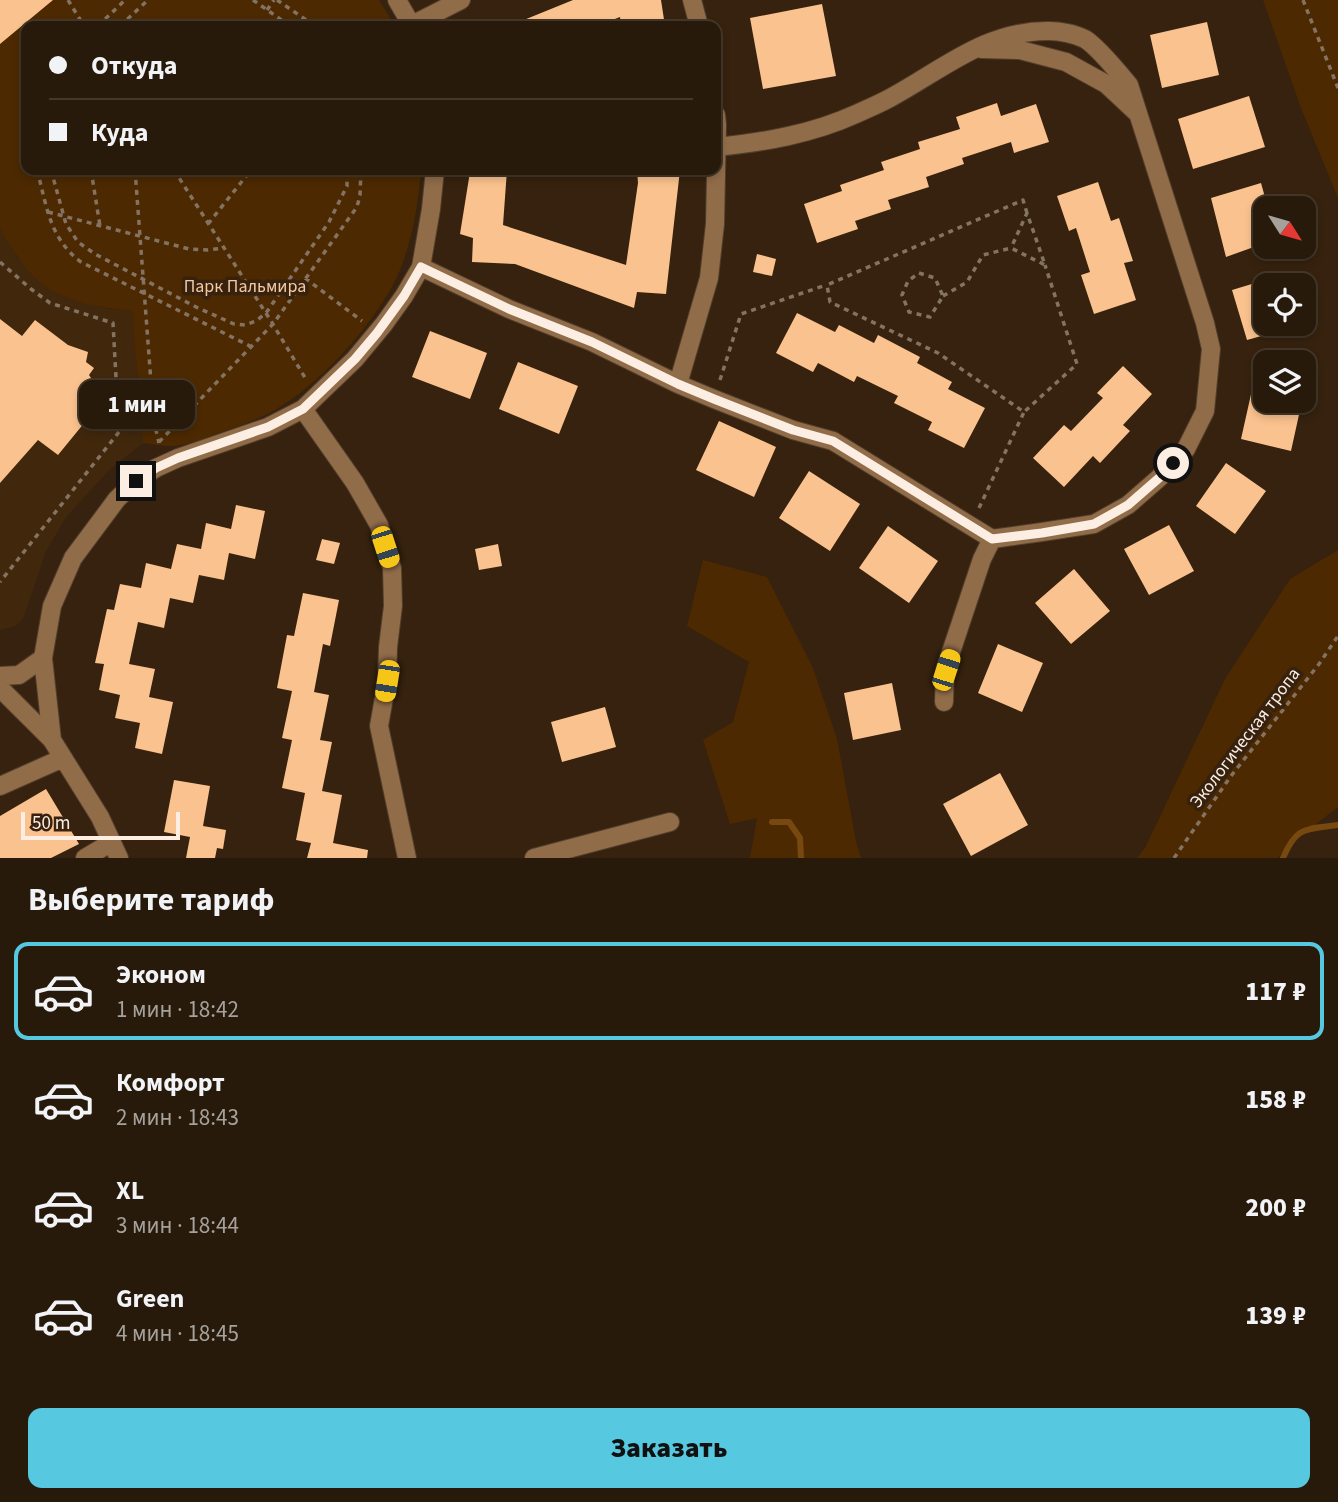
<!DOCTYPE html>
<html lang="ru">
<head>
<meta charset="utf-8">
<style>
  :root { --surface:#281a0a; --page:#302313; --text:#f1f3f6; --muted:#a5a19c; --line:#44382b; --accent:#56c9e1 }
  body { margin:0; font-family:"Source Sans 3",sans-serif; background:var(--page); color:var(--text); height:100vh; display:flex; flex-direction:column; font-size:26px; white-space:nowrap }
  * { box-sizing:border-box; margin:0 }
  p { font-size:23px; color:var(--muted) }
  .icon { flex:none; width:38px; height:38px; fill:none; stroke:currentColor; stroke-width:2; stroke-linecap:round; stroke-linejoin:round }
  .map { position:relative; height:858px; overflow:hidden }
  .side { display:flex; flex-direction:column; background:var(--surface); flex:1 }
  .side>* { flex:none }
  .banner { position:absolute; left:21px; top:21px; width:700px; height:154px; border-radius:14px; box-shadow:0 4px 10px #0003,0 0 0 2px var(--line); display:grid; align-content:center; height:154px; padding:0 28px; background:var(--surface) }
  .needle { width:46px; rotate:127deg }
  .fabs { position:absolute; left:1253px; top:196px; display:grid; gap:14px }
  .fabs a { display:grid; place-items:center; width:63px; height:63px; border-radius:14px; background:var(--surface); box-shadow:0 4px 10px #0003,0 0 0 2px var(--line); font-size:35px }
  .scale { position:absolute; left:21px; bottom:18px; width:159px; box-sizing:border-box; padding-left:7px; border:4px solid #fceee2; border-top:0; font-size:19px; line-height:24px; white-space:nowrap; color:#fceee2; -webkit-text-stroke:5px #36220e; paint-order:stroke }
  .end { position:absolute; width:32px; height:32px; margin:-16px; border:9px solid #fceee2; background:#111; box-shadow:0 0 0 4px #111 }
  .from { border-radius:50% }
  .bubble { position:absolute; height:49px; border-radius:14px; background:var(--surface); box-shadow:0 4px 10px #0003,0 0 0 2px var(--line); font-size:23px; font-weight:800; line-height:49px; text-align:center }
  .car { position:absolute; width:21px; height:42px; margin:-21px -10px; border-radius:9px; box-shadow:0 0 5px 2px #0007; background:linear-gradient(#f5c518 24%,#345 0 40%,#f5c518 0 76%,#345 0 86%,#f5c518 0) }
  .banner b { display:flex; align-items:center; gap:24px; height:66px; font-size:26px }
  .banner b+b { border-top:2px solid var(--line) }
  .banner i { width:18px; height:18px; background:var(--text) }
  ul { padding:0; list-style:none }
  li { display:flex; align-items:center; gap:21px; height:98px; margin:0 14px 10px; padding:0 14px; border:4px solid transparent; border-radius:14px }
  li div { flex:1 }
  li b { display:block; font-size:26px }
  li em { font-style:normal; font-weight:800 }
  li.active { border-color:var(--accent) }
  li>.icon { width:63px; height:63px; stroke-width:1.5 }
  h2 { padding:0 28px; font-size:32px; line-height:84px }
  .button { display:flex; gap:14px; margin-top:auto; padding:14px 28px }
  .button a { flex:1; height:80px; border-radius:14px; background:var(--accent); color:#111; font-size:28px; font-weight:800; line-height:80px; text-align:center }
  .map>svg:first-child { display:block }
  .built { fill:#41280d }
  .green { fill:#4c2900 }
  .lines { fill:none; stroke-linecap:round; stroke-linejoin:round }
  .stream { stroke:#784811; stroke-width:6 }
  .building { fill:#fac28e }
  .minor-casing { stroke:#523f2c; stroke-width:20 }
  .path { stroke:#847362; stroke-width:3.5; stroke-dasharray:5 5; stroke-linecap:butt }
  .minor { stroke:#916c49; stroke-width:18 }
  .route { stroke:#fceee2; stroke-width:9 }
  .labels { text-anchor:middle; dominant-baseline:central; stroke-width:7; stroke-linejoin:round; paint-order:stroke }
  .park-label { font-size:18px; fill:#f5c9a0; stroke:#36220e }
  .street-label { font-size:18px; fill:#fceee2; stroke:#36220e }
</style>
</head>
<body>
<div class="map">
<svg width="1338" height="858" viewBox="0 0 1338 858">
  <rect width="100%" height="100%" fill="#36220e"/>
  <path class="built" d="M 0,229 L 18,258 L 43,284 L 66,297 L 108,309 L 132,311 L 143,443 L 109,470 L 66,517 L 46,551 L 23,619 L 15,626 L 0,630 Z"/>
  <path class="green" d="M 0,0 L 379,0 L 395,26 L 26,26 L 26,170 L 421,170 C 418,207 411,250 394,283 C 371,327 318,386 275,410 C 257,420 239,426 221,432 C 207,437 194,443 180,445 C 169,448 154,444 143,443 L 132,311 C 102,308 69,303 44,285 C 25,271 12,249 0,229 Z
    M 1263,0 L 1338,0 L 1338,198 L 1301,108 Z
    M 1338,550 L 1338,807 L 1289,845 L 1278,858 L 1137,858 L 1145,848 L 1225,679 L 1290,579 Z
    M 703,560 L 767,577 L 813,668 L 837,739 L 856,841 L 861,858 L 750,858 L 757,818 L 730,824 L 703,740 L 733,722 L 749,662 L 687,626 Z"/>
  <g class="lines">
    <path class="stream" d="M 772,822 L 789,822 L 800,838 L 801,858
      M 1283,858 C 1297,825 1306,830 1338,825"/>
  </g>
  <path class="building" d="M 0,0 L 53,0 L 0,44 Z
    M 573,0 L 661,0 L 665,26 L 621,26 L 620,17 L 597,26 L 509,26 Z
    M 822,4 L 836,76 L 763,89 L 750,18 Z
    M 1207,22 L 1219,75 L 1162,88 L 1150,35 Z
    M 1249,96 L 1265,147 L 1193,169 L 1178,119 Z
    M 997,103 L 1001,116 L 1036,104 L 1049,142 L 1014,153 L 1011,142 L 962,158 L 964,164 L 926,177 L 929,187 L 888,200 L 891,209 L 855,221 L 858,229 L 817,243 L 804,204 L 842,191 L 840,185 L 884,170 L 881,162 L 920,149 L 918,142 L 960,129 L 956,117 Z
    M 468,170 L 507,170 L 503,225 L 626,265 L 638,183 L 637,170 L 680,170 L 666,294 L 637,292 L 634,308 L 515,264 L 472,262 L 473,238 L 460,234 L 469,178 Z
    M 1098,182 L 1111,221 L 1119,218 L 1133,261 L 1124,263 L 1136,300 L 1094,314 L 1081,275 L 1090,272 L 1076,228 L 1069,231 L 1057,196 Z
    M 1261,183 L 1268,208 L 1265,208 L 1265,243 L 1226,257 L 1211,198 Z
    M 757,254 L 776,259 L 772,276 L 753,272 Z
    M 1265,280 L 1265,335 L 1247,340 L 1232,290 Z
    M 797,313 L 835,332 L 839,325 L 874,343 L 878,335 L 920,357 L 917,363 L 952,382 L 948,389 L 985,408 L 964,448 L 928,430 L 932,422 L 894,403 L 898,396 L 857,376 L 854,382 L 818,363 L 813,372 L 776,353 Z
    M 0,319 L 22,336 L 35,320 L 68,345 L 88,352 L 86,362 L 94,368 L 89,375 L 95,384 L 96,394 L 94,411 L 58,455 L 38,440 L 0,483 Z
    M 430,331 L 487,353 L 470,399 L 412,377 Z
    M 518,362 L 578,386 L 559,434 L 499,409 Z
    M 1258,363 L 1265,364 L 1265,401 L 1302,401 L 1291,451 L 1241,439 Z
    M 1123,366 L 1152,394 L 1123,425 L 1130,431 L 1100,463 L 1093,456 L 1064,487 L 1033,458 L 1064,425 L 1071,431 L 1103,398 L 1097,393 Z
    M 719,421 L 776,447 L 754,497 L 696,470 Z
    M 1226,463 L 1266,491 L 1235,534 L 1196,506 Z
    M 809,471 L 860,504 L 830,551 L 779,518 Z
    M 236,505 L 265,511 L 255,559 L 229,553 L 224,580 L 199,575 L 193,603 L 170,598 L 164,628 L 138,622 L 129,664 L 155,669 L 149,697 L 173,702 L 162,754 L 135,748 L 140,723 L 115,718 L 120,695 L 99,690 L 104,664 L 95,663 L 107,609 L 114,610 L 120,584 L 141,588 L 146,563 L 171,569 L 177,544 L 201,549 L 206,523 L 231,529 Z
    M 1169,525 L 1194,571 L 1149,595 L 1124,549 Z
    M 888,526 L 938,561 L 909,603 L 859,568 Z
    M 322,539 L 340,543 L 334,564 L 316,560 Z
    M 498,544 L 502,566 L 479,570 L 475,549 Z
    M 1074,569 L 1110,611 L 1071,644 L 1035,603 Z
    M 303,593 L 339,600 L 330,646 L 323,644 L 314,692 L 329,695 L 320,740 L 332,742 L 322,791 L 342,795 L 333,843 L 368,850 L 367,858 L 307,858 L 311,843 L 296,840 L 305,793 L 282,788 L 292,740 L 282,738 L 292,691 L 277,688 L 287,635 L 294,636 Z
    M 998,644 L 1043,663 L 1022,712 L 978,693 Z
    M 892,683 L 901,730 L 853,740 L 844,693 Z
    M 605,707 L 616,747 L 562,762 L 551,722 Z
    M 1000,773 L 1028,825 L 971,856 L 943,804 Z
    M 174,780 L 210,786 L 203,826 L 226,830 L 223,849 L 217,848 L 215,858 L 186,858 L 190,837 L 164,832 Z
    M 46,789 L 79,844 L 51,858 L 0,858 L 0,816 Z"/>
  <g class="lines">
    <g class="minor-casing">
      <path id="minor" d="M 397,0 L 412,26
        M 692,0 L 699,26
        M 412,25 L 461,0
        M 981,49 L 1020,50 L 1066,62 L 1106,84 L 1137,113
        M 421,267 L 509,309 L 592,342 L 678,384 L 714,399 L 793,430 L 833,441 L 992,539 L 1042,532 L 1094,524 L 1128,505 L 1159,478 L 1186,449 L 1205,411 L 1211,349 L 1205,323 L 1129,85 C 1119,73 1098,47 1085,39 C 1075,34 1060,31 1049,31 C 986,30 942,70 890,98 C 879,104 867,109 856,114 C 812,134 765,142 717,147
        M 678,384 L 709,278 L 715,224 L 717,125 L 716,115
        M 303,409 L 355,483 L 379,525 L 392,568 L 393,606 L 388,647 L 387,681 L 379,726 L 407,858
        M 43,658 L 52,740
        M 0,676 L 19,675 L 43,658 L 52,606 L 73,558 L 117,499 L 136,481 L 156,468 L 178,458 L 268,427 L 303,409 L 355,359 L 384,324 L 404,296 L 421,267 L 431,209 L 435,170
        M 0,688 L 52,740 L 100,817 L 119,858
        M 944,702 L 945,670 L 982,559 L 992,539
        M 0,786 L 63,758
        M 85,858 L 112,842
        M 534,858 L 670,822"/>
    </g>
    <path class="path" d="M 68,0 L 84,26
      M 253,0 L 290,26
      M 277,0 L 315,26
      M 1303,0 L 1338,88
      M 267,10 L 274,0
      M 98,26 L 125,0
      M 120,26 L 148,0
      M 37,170 C 47,206 49,238 81,262 L 250,346
      M 51,170 L 66,224 L 78,242 L 95,254 L 198,308 L 234,324 L 245,325 L 256,321 L 266,313 L 329,222 L 347,186 L 347,170
      M 91,170 L 100,226
      M 135,170 L 154,422 L 159,443
      M 174,170 L 271,321 L 307,381
      M 48,212 L 189,249 L 208,250 L 223,248
      M 1027,213 L 1023,200 L 827,285 L 830,302 L 938,353 L 1024,412 L 1077,364 L 1045,265
      M 208,224 L 251,170
      M 0,262 L 31,289 L 50,303 L 113,323 L 119,432 L 0,582
      M 919,273 L 935,278 L 943,296 L 930,317 L 909,312 L 902,295 L 908,281 Z
      M 305,278 L 362,321
      M 943,296 L 967,282 L 983,255 L 1011,248 L 1045,265 L 1027,213 L 1011,248
      M 720,380 L 741,314 L 826,285
      M 159,442 L 273,324 L 357,207 L 360,195 L 361,170
      M 979,508 L 1024,412
      M 1174,858 L 1231,776 L 1319,664 L 1338,636"/>
    <use href="#minor" class="minor"/>
  </g>
  <g class="lines">
    <path class="route" d="M 136,481 L 156,468 L 178,458 L 268,427 L 303,409 L 355,359 L 377,333 L 404,296 L 421,267 L 509,309 L 592,342 L 678,384 L 714,399 L 793,430 L 833,441 L 992,539 L 1042,533 L 1094,524 L 1128,505 L 1159,478 L 1173,463"/>
  </g>
  <g class="labels">
    <g class="park-label">
      <text x="245" y="286">Парк Пальмира</text>
    </g>
    <g class="street-label">
      <text transform="translate(1245 738) rotate(-53)">Экологическая тропа</text>
    </g>
  </g>
</svg>
<div class="fabs">
<a><svg class="needle" viewBox="-14 -14 28 28"><path d="M0-13l5 13h-10z" fill="#e53935"/><path d="M0 13l5-13h-10z" fill="#a5a19c"/></svg></a>
<a><svg class="icon" aria-label="locate" viewBox="0 0 24 24"><circle cx="12" cy="12" r="6"/><path d="M12 2v4M12 18v4M2 12h4M18 12h4"/></svg></a>
<a><svg class="icon" aria-label="layers" viewBox="0 0 24 24"><path d="M12 4l9 5-9 5-9-5zM3 14l9 5 9-5"/></svg></a>
</div>
<div class="scale">50 m</div>
<i class="end from" style="left:1173px;top:463px"></i>
<i class="end" style="left:136px;top:481px"></i>
<div class="bubble" style="left:79px;top:380px;width:116px">1 мин</div>
<i class="car" style="left:385px;top:547px;rotate:162deg"></i>
<i class="car" style="left:946px;top:670px;rotate:18deg"></i>
<i class="car" style="left:387px;top:681px;rotate:189deg"></i>
<div class="banner">
<b><i class="from"></i>Откуда</b>
<b><i></i>Куда</b>
</div>
</div>
<section class="side">
<h2>Выберите тариф</h2>
<ul>
<li class="active"><svg class="icon" aria-label="car" viewBox="0 0 24 24"><path d="M5 17H2v-5l4-1 3-4h7l3 4 3 1v5h-3M9 17h6M6 11h13"/><circle cx="7" cy="17" r="2"/><circle cx="17" cy="17" r="2"/></svg><div><b>Эконом</b><p>1 мин · 18:42</p></div><em>117 ₽</em></li>
<li><svg class="icon" aria-label="car" viewBox="0 0 24 24"><path d="M5 17H2v-5l4-1 3-4h7l3 4 3 1v5h-3M9 17h6M6 11h13"/><circle cx="7" cy="17" r="2"/><circle cx="17" cy="17" r="2"/></svg><div><b>Комфорт</b><p>2 мин · 18:43</p></div><em>158 ₽</em></li>
<li><svg class="icon" aria-label="car" viewBox="0 0 24 24"><path d="M5 17H2v-5l4-1 3-4h7l3 4 3 1v5h-3M9 17h6M6 11h13"/><circle cx="7" cy="17" r="2"/><circle cx="17" cy="17" r="2"/></svg><div><b>XL</b><p>3 мин · 18:44</p></div><em>200 ₽</em></li>
<li><svg class="icon" aria-label="car" viewBox="0 0 24 24"><path d="M5 17H2v-5l4-1 3-4h7l3 4 3 1v5h-3M9 17h6M6 11h13"/><circle cx="7" cy="17" r="2"/><circle cx="17" cy="17" r="2"/></svg><div><b>Green</b><p>4 мин · 18:45</p></div><em>139 ₽</em></li>
</ul>
<div class="button"><a>Заказать</a></div>
</section>
</body>
</html>
